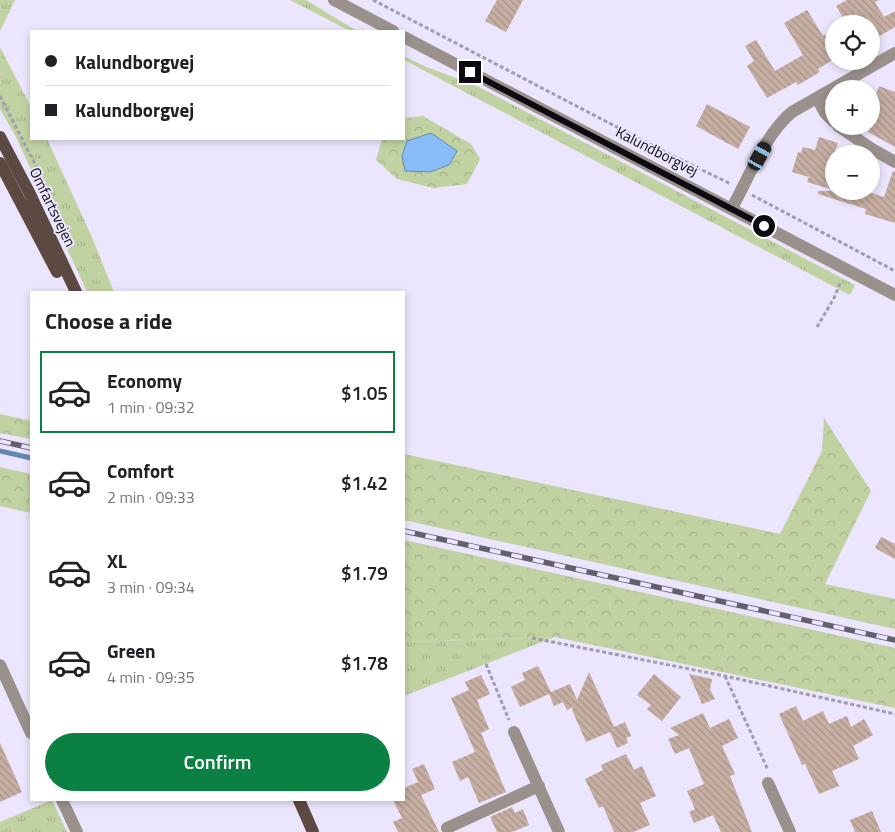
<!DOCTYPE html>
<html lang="en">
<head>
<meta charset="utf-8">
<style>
  :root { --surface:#fff; --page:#f6f6f6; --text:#202124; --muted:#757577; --line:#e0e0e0; --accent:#0b8043 }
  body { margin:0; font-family:"Titillium Web",sans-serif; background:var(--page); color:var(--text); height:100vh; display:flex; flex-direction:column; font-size:19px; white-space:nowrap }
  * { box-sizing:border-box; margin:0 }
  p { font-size:16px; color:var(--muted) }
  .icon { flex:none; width:28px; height:28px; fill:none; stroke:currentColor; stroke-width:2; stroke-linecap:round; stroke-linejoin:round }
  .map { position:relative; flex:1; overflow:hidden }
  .sheet { position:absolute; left:30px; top:291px; width:375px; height:510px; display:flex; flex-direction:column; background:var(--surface); border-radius:0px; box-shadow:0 2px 8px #0003 }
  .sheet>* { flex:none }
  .top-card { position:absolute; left:30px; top:30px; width:375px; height:110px; border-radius:0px; box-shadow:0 2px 8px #0003; display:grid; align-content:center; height:110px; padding:0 15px; background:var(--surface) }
  .controls { position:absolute; left:825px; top:15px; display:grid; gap:10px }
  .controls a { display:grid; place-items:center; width:55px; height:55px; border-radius:50%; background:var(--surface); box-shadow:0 2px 8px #0003; font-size:25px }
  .end { position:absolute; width:22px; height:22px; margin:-11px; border:6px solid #0d0b12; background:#fff; box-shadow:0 0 0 2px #fff }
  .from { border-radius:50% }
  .car { position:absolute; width:15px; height:30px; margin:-15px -8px; border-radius:6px; box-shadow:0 0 4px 1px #0007; background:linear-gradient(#222 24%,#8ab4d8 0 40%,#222 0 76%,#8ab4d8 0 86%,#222 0) }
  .top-card b { display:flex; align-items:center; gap:18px; height:48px; font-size:19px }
  .top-card b+b { border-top:1px solid var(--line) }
  .top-card i { width:12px; height:12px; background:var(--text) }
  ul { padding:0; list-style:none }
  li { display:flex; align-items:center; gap:15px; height:82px; margin:0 10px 8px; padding:0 5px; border:2px solid transparent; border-radius:0px }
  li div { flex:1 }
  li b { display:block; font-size:19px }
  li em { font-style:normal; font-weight:600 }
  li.on { border-color:var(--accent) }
  li>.icon { width:45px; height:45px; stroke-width:1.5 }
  h2 { padding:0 15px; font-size:22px; line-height:60px }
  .button { display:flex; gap:10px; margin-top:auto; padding:10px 15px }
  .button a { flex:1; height:58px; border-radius:30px; background:var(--accent); color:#fff; font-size:20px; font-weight:600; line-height:58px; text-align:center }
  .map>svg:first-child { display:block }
  .grass { fill:url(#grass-tufts) }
  .forest { fill:url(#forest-crowns) }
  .water { fill:#89bdfa; stroke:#6488b4 }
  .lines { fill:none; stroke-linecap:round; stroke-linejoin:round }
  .stream { stroke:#6488b4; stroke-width:5 }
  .building { fill:url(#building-back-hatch) }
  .path { stroke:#a19daf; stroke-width:3; stroke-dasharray:4 2.5; stroke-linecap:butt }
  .minor { stroke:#9b918c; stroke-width:12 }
  .major { stroke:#5b4942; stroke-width:12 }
  .rail-casing { stroke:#63606d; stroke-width:5.5 }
  .rail { stroke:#ebe5fd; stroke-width:4; stroke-dasharray:11; stroke-linecap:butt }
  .route { stroke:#0d0b12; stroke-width:6 }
  .labels { text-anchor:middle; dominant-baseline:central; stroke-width:4; stroke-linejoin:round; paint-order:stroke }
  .street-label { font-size:15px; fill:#0d0b12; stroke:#ebe5fd }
</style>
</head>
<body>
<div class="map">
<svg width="895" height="832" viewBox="0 0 895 832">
  <defs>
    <pattern id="grass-tufts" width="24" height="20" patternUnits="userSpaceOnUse" patternTransform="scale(1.25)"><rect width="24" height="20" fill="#c1d2a2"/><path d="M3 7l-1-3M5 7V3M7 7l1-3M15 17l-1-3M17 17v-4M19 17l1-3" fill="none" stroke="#a5b38a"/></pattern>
    <pattern id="forest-crowns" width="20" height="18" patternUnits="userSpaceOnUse" patternTransform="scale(1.25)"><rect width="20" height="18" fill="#c1d2a2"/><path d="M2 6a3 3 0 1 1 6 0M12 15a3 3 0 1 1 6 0" fill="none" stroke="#a5b38a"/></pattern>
    <pattern id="building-back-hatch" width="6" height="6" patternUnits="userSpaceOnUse" patternTransform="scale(1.25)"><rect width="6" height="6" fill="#c6aea2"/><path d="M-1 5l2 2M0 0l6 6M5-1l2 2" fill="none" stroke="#a9948a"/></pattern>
  </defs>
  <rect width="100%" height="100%" fill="#ebe5fd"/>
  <path class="grass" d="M 0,0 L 15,0 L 0,31 Z
    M 290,0 L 306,0 L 357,31 L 350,31 Z
    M 0,47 L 31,107 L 31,139 L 47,139 L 91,235 L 114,292 L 87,292 L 16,137 L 0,109 Z
    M 404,56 L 424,66 L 477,86 L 855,285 L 850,295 L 404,60 Z
    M 404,634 L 409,642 L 555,637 L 404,696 Z
    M 52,800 L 67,832 L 0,832 L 0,822 Z"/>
  <path class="forest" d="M 423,116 L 471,144 L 480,159 L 467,184 L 433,188 L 397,179 L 376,160 L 382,139 L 404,139 L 404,118 Z
    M 0,414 L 31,421 L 31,439 L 0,433 Z
    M 824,418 L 871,491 L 825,584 L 895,599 L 895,629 L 404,520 L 404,454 L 780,534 L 822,451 Z
    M 0,467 L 31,474 L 31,513 L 0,506 Z
    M 404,540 L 895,648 L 895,708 L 555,637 L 409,642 L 404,634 Z"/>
  <path class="water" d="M 431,133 L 457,151 L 449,165 L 430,172 L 405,171 L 402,156 L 407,141 Z"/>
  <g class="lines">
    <path class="stream" d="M 0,451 L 31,458"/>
  </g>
  <path class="building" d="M 497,0 L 523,0 L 506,32 L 485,21 Z
    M 847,0 L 879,0 L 875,2 L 884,17 L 895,11 L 895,27 L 871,41 L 871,24 L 862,24 L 856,14 L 845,21 L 836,6 Z
    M 807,10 L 823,36 L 826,34 L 834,47 L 834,59 L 818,69 L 820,72 L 798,85 L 796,82 L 767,98 L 747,66 L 754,61 L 745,46 L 756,40 L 775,71 L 803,55 L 784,23 Z
    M 879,86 L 895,92 L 895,147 L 868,132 L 878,114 L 871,111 L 871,109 Z
    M 707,104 L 750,127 L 738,149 L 696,126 Z
    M 819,137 L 838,143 L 834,154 L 834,190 L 807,182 L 809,177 L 792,172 L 798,152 L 801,153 L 803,147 L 815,150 Z
    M 893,171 L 895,172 L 895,223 L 865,214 L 866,209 L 818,194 L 818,191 L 866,191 L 884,197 Z
    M 881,537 L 895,544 L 895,559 L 875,548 Z
    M 538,666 L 551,692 L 570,684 L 577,700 L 589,672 L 614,727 L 625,722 L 631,736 L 626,738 L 628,743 L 617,748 L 610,732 L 586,742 L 572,710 L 573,707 L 567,710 L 563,702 L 554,706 L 549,694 L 520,707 L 511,687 L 525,680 L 522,673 Z
    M 654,674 L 681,697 L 662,721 L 647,709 L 651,705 L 637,695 Z
    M 689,674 L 712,679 L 710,689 L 715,699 L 702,704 Z
    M 481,675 L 490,694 L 477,700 L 489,729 L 481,733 L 506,792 L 479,803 L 468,777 L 460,781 L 452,762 L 475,752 L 451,698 L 469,690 L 465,682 Z
    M 796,706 L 803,721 L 823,711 L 829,724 L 847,716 L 851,727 L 864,719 L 873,735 L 853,746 L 859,759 L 832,771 L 839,786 L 819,794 L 805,764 L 802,765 L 779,714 Z
    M 703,713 L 710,728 L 729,719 L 738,738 L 722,746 L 735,774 L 730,776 L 752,832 L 721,832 L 713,815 L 694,823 L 689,812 L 695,809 L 687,791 L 704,784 L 689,748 L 675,754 L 668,739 L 679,735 L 670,728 Z
    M 0,743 L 22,792 L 0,802 Z
    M 626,754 L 634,770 L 642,766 L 656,796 L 640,803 L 650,825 L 633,832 L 614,832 L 603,806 L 599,808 L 585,779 L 603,770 L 601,765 Z
    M 424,764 L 435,789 L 421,795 L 439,832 L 398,832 L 393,822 L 402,818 L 393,800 L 404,800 L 404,788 L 418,782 L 412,769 Z
    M 512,807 L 515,813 L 523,809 L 529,825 L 512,832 L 497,832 L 490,817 Z
    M 872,811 L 881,832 L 855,832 L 850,820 Z"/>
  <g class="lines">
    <path class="path" d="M 373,0 L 657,148 L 731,184
      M 0,96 L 39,172 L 66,235
      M 752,195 L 895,271
      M 817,327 L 834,298 L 841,281
      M 532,638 L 725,676 L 895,714
      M 486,664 L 509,720
      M 725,676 L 768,770"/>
    <path class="minor" d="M 334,0 L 393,31
      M 404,37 L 895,295
      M 817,98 L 825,113 L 834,122
      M 838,126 L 872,149 L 895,162
      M 732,208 C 748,179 766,133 792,112 L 895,53
      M 0,665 L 31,733
      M 514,732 L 559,832
      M 768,783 L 790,832
      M 62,800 L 77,832
      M 447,828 L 539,786"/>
    <path class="major" d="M 0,137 L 30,194 L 76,292
      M 0,163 L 57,272
      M 299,800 L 313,832"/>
    <g class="rail-casing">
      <path id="rail" d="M 0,441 L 31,448
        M 404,531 L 895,640"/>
    </g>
    <use href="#rail" class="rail"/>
  </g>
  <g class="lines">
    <path class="route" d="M 470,72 L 764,226"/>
  </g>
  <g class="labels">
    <g class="street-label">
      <text transform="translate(657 151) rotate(27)">Kalundborgvej</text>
      <text transform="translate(53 207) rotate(64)">Omfartsvejen</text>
    </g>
  </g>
</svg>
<div class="controls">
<a><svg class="icon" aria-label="locate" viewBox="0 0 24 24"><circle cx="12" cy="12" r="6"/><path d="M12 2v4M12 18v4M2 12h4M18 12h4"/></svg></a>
<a>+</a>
<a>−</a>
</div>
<i class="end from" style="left:764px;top:226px"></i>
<i class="end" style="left:470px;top:72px"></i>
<i class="car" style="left:760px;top:156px;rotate:29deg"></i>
<div class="top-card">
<b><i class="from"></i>Kalundborgvej</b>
<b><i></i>Kalundborgvej</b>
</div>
<section class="sheet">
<h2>Choose a ride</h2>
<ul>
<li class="on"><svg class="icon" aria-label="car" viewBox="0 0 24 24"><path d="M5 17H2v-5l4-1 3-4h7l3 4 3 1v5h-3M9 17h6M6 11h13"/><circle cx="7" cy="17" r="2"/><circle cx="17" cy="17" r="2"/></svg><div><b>Economy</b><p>1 min · 09:32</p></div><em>$1.05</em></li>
<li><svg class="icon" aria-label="car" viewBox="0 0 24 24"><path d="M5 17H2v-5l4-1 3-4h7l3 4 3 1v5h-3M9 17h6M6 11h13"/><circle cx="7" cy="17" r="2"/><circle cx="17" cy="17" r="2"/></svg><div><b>Comfort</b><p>2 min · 09:33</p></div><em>$1.42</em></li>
<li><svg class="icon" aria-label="car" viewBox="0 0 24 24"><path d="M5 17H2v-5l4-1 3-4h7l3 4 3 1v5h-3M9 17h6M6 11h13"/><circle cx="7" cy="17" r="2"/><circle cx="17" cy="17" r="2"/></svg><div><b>XL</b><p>3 min · 09:34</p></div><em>$1.79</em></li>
<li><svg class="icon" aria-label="car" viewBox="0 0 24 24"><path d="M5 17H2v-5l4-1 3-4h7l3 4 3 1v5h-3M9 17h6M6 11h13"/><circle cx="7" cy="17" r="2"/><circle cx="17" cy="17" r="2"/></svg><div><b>Green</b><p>4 min · 09:35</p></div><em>$1.78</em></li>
</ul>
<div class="button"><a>Confirm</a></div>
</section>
</div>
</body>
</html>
